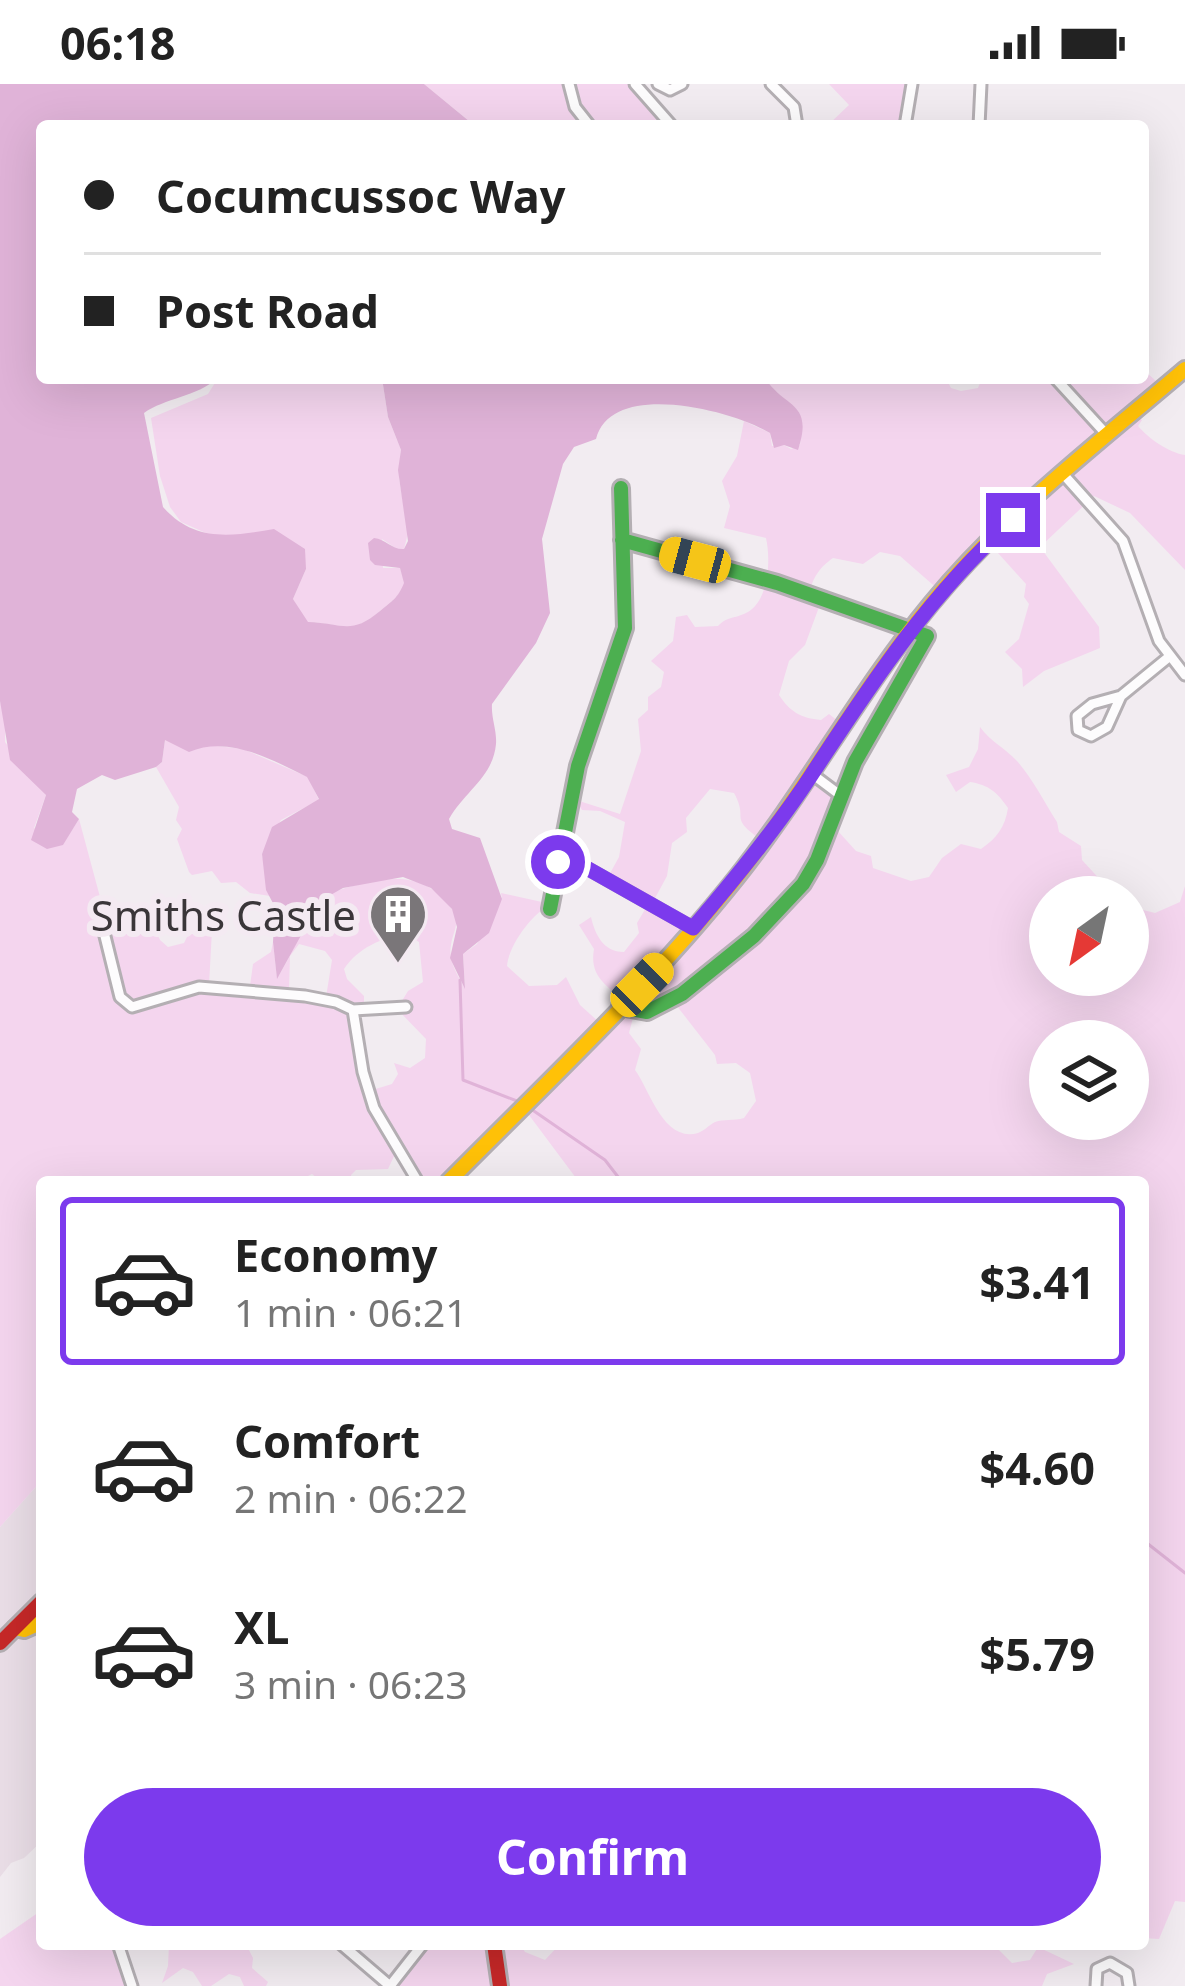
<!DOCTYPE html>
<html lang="en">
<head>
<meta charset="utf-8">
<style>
  :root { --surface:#fff; --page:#f2f2f2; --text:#222; --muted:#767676; --line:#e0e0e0; --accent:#7c3aed }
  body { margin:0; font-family:"Noto Sans",sans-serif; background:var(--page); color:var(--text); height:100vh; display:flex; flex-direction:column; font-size:45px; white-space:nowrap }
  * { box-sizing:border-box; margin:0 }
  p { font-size:39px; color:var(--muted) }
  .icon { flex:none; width:66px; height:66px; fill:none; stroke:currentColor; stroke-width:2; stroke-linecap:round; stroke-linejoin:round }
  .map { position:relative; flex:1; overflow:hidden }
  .sheet { position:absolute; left:36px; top:1092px; width:1113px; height:774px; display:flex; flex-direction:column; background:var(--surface); border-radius:12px; box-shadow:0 12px 48px #0002 }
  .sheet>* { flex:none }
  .hud { position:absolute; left:36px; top:36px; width:1113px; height:264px; border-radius:12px; box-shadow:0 12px 48px #0002; display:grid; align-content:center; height:264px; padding:0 48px; background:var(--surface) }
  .needle { width:78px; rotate:213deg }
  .fabs { position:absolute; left:1029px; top:792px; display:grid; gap:24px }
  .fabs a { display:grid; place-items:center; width:120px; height:120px; border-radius:50%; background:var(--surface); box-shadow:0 12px 48px #0002; font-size:60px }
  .end { position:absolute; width:54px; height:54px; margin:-27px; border:15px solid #7c3aed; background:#fff; box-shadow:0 0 0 6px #fff }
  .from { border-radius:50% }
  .car { position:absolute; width:36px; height:72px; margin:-36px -18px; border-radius:15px; box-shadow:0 0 9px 3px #0007; background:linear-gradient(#f5c518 24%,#345 0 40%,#f5c518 0 76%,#345 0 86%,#f5c518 0) }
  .hud b { display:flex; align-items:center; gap:42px; height:114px; font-size:45px }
  .hud b+b { border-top:3px solid var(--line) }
  .hud i { width:30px; height:30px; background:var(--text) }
  ul { padding:21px 0 0; list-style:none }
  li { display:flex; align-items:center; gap:36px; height:168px; margin:0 24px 18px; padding:0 24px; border:6px solid transparent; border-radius:12px }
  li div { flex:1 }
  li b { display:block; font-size:45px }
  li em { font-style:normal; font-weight:700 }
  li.active { border-color:var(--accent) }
  li>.icon { width:108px; height:108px; stroke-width:1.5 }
  .cta { display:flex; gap:24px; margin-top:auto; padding:24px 48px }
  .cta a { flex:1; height:138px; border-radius:72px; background:var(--accent); color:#fff; font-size:48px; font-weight:700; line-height:138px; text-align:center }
  .status { display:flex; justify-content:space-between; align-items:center; height:84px; padding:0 60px; background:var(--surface); direction:ltr }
  .status svg { height:33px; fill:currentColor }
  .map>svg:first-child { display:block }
  .built { fill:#eadee7 }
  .green { fill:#f4d5ee; fill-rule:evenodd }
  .water { fill:#e0b3d8 }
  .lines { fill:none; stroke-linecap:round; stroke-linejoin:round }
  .stream { stroke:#e0b3d8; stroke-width:3 }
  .street-casing { stroke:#b4afb3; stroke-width:15 }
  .fast-casing { stroke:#b4afb3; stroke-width:20 }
  .slow-casing { stroke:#b4afb3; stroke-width:20 }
  .jam-casing { stroke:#b4afb3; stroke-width:20 }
  .street { stroke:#fdfcfd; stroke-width:9 }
  .fast { stroke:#4caf50; stroke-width:14 }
  .slow { stroke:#ffc107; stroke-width:14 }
  .jam { stroke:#c62828; stroke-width:14 }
  .route { stroke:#7c3aed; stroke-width:15 }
  .labels { text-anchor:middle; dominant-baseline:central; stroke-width:12; stroke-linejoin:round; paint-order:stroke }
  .poi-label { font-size:42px; fill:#3a3639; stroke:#f4eaf2; text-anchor:end }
</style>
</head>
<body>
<div class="status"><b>06:18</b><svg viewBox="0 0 49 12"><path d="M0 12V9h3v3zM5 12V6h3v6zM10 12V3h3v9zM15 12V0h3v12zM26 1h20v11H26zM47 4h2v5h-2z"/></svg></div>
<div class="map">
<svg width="1185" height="1902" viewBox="0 0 1185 1902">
  <rect width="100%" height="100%" fill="#f2ecf1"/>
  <path class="built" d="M 42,1396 L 42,1757 L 24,1774 L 11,1779 L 0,1793 L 0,1443 Z"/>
  <path class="green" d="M 424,0 L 635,0 L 672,42 L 475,42 Z
    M 829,0 L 911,0 L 905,42 L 827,42 L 849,21 Z
    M 1143,285 L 1157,298 L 1126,325 L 1142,336 L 1138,342 C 1148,354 1169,369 1185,371 L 1185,486 L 1130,429 L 1094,412 L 1040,463 L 1099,543 L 1100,564 L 1044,587 L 1023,603 L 1022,585 L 1005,568 L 1019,555 L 1029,520 L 1024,513 L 1026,500 L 989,459 L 940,507 L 900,472 L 880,468 L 863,480 L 833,474 C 819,484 814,492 809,509 L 822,515 L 805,561 L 789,577 L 779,611 C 790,628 801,634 821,636 L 829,630 L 843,641 L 813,690 L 839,713 L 828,753 L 834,755 L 837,746 L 856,767 L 871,772 L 873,784 L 911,797 L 929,793 L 942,774 L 961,760 L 981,765 C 997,754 1005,743 1008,724 C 997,708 989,701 970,698 L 956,708 L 946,691 L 969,683 L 978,665 L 980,643 C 991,658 1004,663 1017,677 C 1033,695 1044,718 1057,738 L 1059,748 L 1081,762 L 1082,776 L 1116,813 L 1050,813 L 1050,891 L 1128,891 L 1128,822 L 1155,829 L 1180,818 L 1185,802 L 1185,1818 L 1175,1817 L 1159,1855 L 1143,1854 L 1143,1098 L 579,1098 L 523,1023 L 449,1098 L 419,1098 L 396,1068 L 388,1085 L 356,1086 L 351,1091 L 352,1098 L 322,1098 L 312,1090 L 296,1098 L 42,1098 L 42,1396 L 0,1443 L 0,617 L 5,633 L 5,658 L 46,711 L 34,744 L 63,760 L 79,735 L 107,839 L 131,836 L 147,827 L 160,856 L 168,863 L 184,859 L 188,851 L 212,846 L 209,901 L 250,902 L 253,880 L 271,868 L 273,858 L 277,894 C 293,871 301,842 319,820 C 329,807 345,804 360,800 C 396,791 428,791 452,825 C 461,839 453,847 451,861 C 448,876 457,891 465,904 L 463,870 L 477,860 L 502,815 L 501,809 L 551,820 C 533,829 509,860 507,882 L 529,902 L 557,901 L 566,893 L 580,921 L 600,939 L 625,918 C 607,901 589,893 594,865 L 579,841 L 591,833 C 595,850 603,868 624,868 L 639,849 L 637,839 L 650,817 L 608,793 L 619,773 L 625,738 L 600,727 L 582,726 L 576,716 L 620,730 L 641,667 L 638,635 L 648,626 L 648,613 L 661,603 L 664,588 L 651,577 L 673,557 L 676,533 L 687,531 L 695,543 L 718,542 C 728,532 734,535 746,529 C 769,518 771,476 766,454 L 724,444 L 730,422 L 722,397 L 737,372 L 744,337 L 770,349 L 772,362 L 784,361 L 791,365 L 800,361 C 807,313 785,326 765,294 L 946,294 L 951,304 L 961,307 L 978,304 L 982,294 L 1143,294 ZM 710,705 L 734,709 C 750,738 726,731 764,758 L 696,841 L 654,816 L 667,792 L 672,759 L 687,748 L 686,734 ZM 406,850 L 419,858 L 423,898 L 408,907 L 397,925 L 426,955 L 425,974 L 410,984 L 394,979 L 398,990 L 392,1000 L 369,1007 L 355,928 L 364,926 L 364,912 L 347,895 L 344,885 C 358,864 381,854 406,850 ZM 299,860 L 325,867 L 332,876 L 326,913 L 289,906 L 290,872 ZM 673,917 L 715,971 L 717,980 L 736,979 L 750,989 L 756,1017 L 744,1034 C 734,1037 723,1035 715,1038 C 709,1041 704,1047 698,1049 C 663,1059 649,1004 635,986 L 641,965 L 629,949 L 634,930 ZM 1050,957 L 1128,957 L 1128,1035 L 1050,1035 Z
    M 218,294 L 382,294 L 388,333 L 401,366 L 399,394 L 408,449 L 404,465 L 397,465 L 382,455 L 383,484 L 400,484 L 405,499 C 398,514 392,517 380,527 C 349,553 343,539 307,538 L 293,515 L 306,485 L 233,453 L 217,454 L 181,438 L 170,423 L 160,392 L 151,334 L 208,310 Z
    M 165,656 L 243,665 L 308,693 L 319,716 L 281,736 L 271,752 L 262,770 L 270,812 L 250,809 L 236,798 L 221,799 L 212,787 L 192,791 L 189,788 L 177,755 L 182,745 L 176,736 L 179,723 L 156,683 L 162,678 Z
    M 42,1826 L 42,1860 L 117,1860 L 132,1902 L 0,1902 L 0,1855 Z
    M 169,1860 L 246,1860 L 253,1874 L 252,1884 L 268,1898 L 266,1902 L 244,1902 L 240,1893 L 229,1890 L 211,1902 L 202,1902 L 193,1888 L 183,1884 L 162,1899 L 168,1882 Z
    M 428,1860 L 487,1860 L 494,1902 L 399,1902 Z
    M 497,1860 L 520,1860 L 525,1868 L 545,1876 L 560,1860 L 993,1860 L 1012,1879 L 1030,1876 L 1038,1863 L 1074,1880 L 1047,1890 L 1042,1902 L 506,1902 Z"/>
  <path class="water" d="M 0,0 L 424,0 L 475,42 L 42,42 L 42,294 L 218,294 C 196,313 165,314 144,329 L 163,423 C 195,459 232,452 274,445 L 305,465 L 306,485 L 293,515 L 308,538 C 343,539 350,552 380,527 C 392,517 398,514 404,499 L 400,484 L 375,481 L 370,476 L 368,459 L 374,454 C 386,455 392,466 404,465 L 408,457 L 398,386 L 401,366 L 388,333 L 382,294 L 765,294 C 785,325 814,317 798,366 L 784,361 L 774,364 L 770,349 C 732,326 611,295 596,355 L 574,363 L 563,380 L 542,455 L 550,529 L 536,559 L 492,620 C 491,634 497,646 496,660 C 493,693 465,707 449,735 L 452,745 L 480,754 L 502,815 L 489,849 L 463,870 L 465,905 L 450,874 L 457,843 L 452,825 L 431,804 L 403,793 L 343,804 L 327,813 L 315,826 L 277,895 L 273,858 L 275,823 L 266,806 L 262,770 L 272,743 L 319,715 L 307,693 C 271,675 228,651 189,668 L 165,656 L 162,678 L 156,683 L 115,696 L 102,691 L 77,705 L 72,728 L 79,735 L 63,761 L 47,765 L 31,756 L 46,711 L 10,676 L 0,617 Z"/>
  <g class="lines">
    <path class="stream" d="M 460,896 L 463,996 L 517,1017
      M 531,1025 L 605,1076 L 622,1098
      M 1143,1456 L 1185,1489"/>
    <g class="street-casing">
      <path id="street" d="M 569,0 L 575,23 L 590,42
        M 635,0 L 672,42
        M 658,0 L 670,6 L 682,0
        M 771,0 L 794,23 L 797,42
        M 905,42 L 912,0
        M 979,42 L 981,0
        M 1055,294 L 1108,352
        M 1064,391 L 1123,457 L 1159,557 L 1185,591
        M 1121,612 L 1107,643 L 1091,652 L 1078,646 L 1077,632 L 1092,620 L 1121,612 L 1170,572
        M 812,690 L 840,711
        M 560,769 L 693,844
        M 99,828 L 120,913 L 132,923 L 199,903 L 305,912 L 336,918 L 353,926 L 406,923
        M 353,926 L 363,988 L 374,1024 L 418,1098
        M 118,1860 L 132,1902
        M 341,1860 L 390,1902
        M 390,1902 L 423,1860
        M 1096,1902 L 1097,1885 L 1110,1879 L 1127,1889 L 1129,1902"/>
    </g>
    <g class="fast-casing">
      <path id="fast" d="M 550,825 L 578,682 L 625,544 L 621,404
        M 620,923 L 647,928 L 682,910 L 754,852 L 803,800 L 817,776 L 855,678 L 927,552 L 777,499 L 622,456"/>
    </g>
    <g class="slow-casing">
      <path id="slow" d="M 448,1098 C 546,999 649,903 736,794 C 806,706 860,606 931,520 C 1005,430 1097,360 1185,285
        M 15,1544 L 24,1546 L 42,1538"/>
    </g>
    <g class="jam-casing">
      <path id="jam" d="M 0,1559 L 42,1517
        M 494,1860 L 500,1902"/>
    </g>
    <use href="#street" class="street"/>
    <use href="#fast" class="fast"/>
    <use href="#slow" class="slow"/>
    <use href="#jam" class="jam"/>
  </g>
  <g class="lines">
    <path class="route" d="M 558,778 L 560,769 L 693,844 C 735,795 777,744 812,690 C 872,598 931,509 1013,436"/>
  </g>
  <defs>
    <g id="building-pin" transform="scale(3)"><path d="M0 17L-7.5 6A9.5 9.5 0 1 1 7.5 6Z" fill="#7a7679" stroke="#f4eaf2"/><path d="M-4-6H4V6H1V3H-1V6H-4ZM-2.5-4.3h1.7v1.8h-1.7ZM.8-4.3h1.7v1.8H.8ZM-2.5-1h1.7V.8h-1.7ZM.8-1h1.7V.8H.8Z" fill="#fff"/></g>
  </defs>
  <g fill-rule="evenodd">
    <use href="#building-pin" x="398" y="830"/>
  </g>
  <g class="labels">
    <g class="poi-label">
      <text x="356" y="830">Smiths Castle</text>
    </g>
  </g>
</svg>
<div class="fabs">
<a><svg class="needle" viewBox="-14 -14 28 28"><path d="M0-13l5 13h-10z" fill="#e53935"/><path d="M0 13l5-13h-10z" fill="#767676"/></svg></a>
<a><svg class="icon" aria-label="layers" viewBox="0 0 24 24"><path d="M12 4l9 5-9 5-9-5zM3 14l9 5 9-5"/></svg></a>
</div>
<i class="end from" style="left:558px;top:778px"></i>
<i class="end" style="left:1013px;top:436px"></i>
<i class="car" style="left:695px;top:476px;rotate:285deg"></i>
<i class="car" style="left:642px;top:901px;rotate:44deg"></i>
<div class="hud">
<b><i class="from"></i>Cocumcussoc Way</b>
<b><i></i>Post Road</b>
</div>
<section class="sheet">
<ul>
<li class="active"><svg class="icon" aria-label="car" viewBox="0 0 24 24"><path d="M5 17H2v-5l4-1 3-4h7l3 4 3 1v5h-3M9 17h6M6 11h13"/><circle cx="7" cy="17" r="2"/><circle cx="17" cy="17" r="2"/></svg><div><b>Economy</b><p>1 min · 06:21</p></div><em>$3.41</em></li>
<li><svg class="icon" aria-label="car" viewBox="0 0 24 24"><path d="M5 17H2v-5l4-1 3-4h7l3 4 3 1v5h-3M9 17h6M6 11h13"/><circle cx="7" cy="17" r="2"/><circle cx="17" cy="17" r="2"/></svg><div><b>Comfort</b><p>2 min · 06:22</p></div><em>$4.60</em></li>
<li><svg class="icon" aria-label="car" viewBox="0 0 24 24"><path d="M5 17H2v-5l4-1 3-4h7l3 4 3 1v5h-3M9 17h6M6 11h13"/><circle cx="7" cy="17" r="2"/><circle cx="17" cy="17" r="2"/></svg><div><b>XL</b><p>3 min · 06:23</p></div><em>$5.79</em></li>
</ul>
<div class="cta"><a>Confirm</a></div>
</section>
</div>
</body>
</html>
